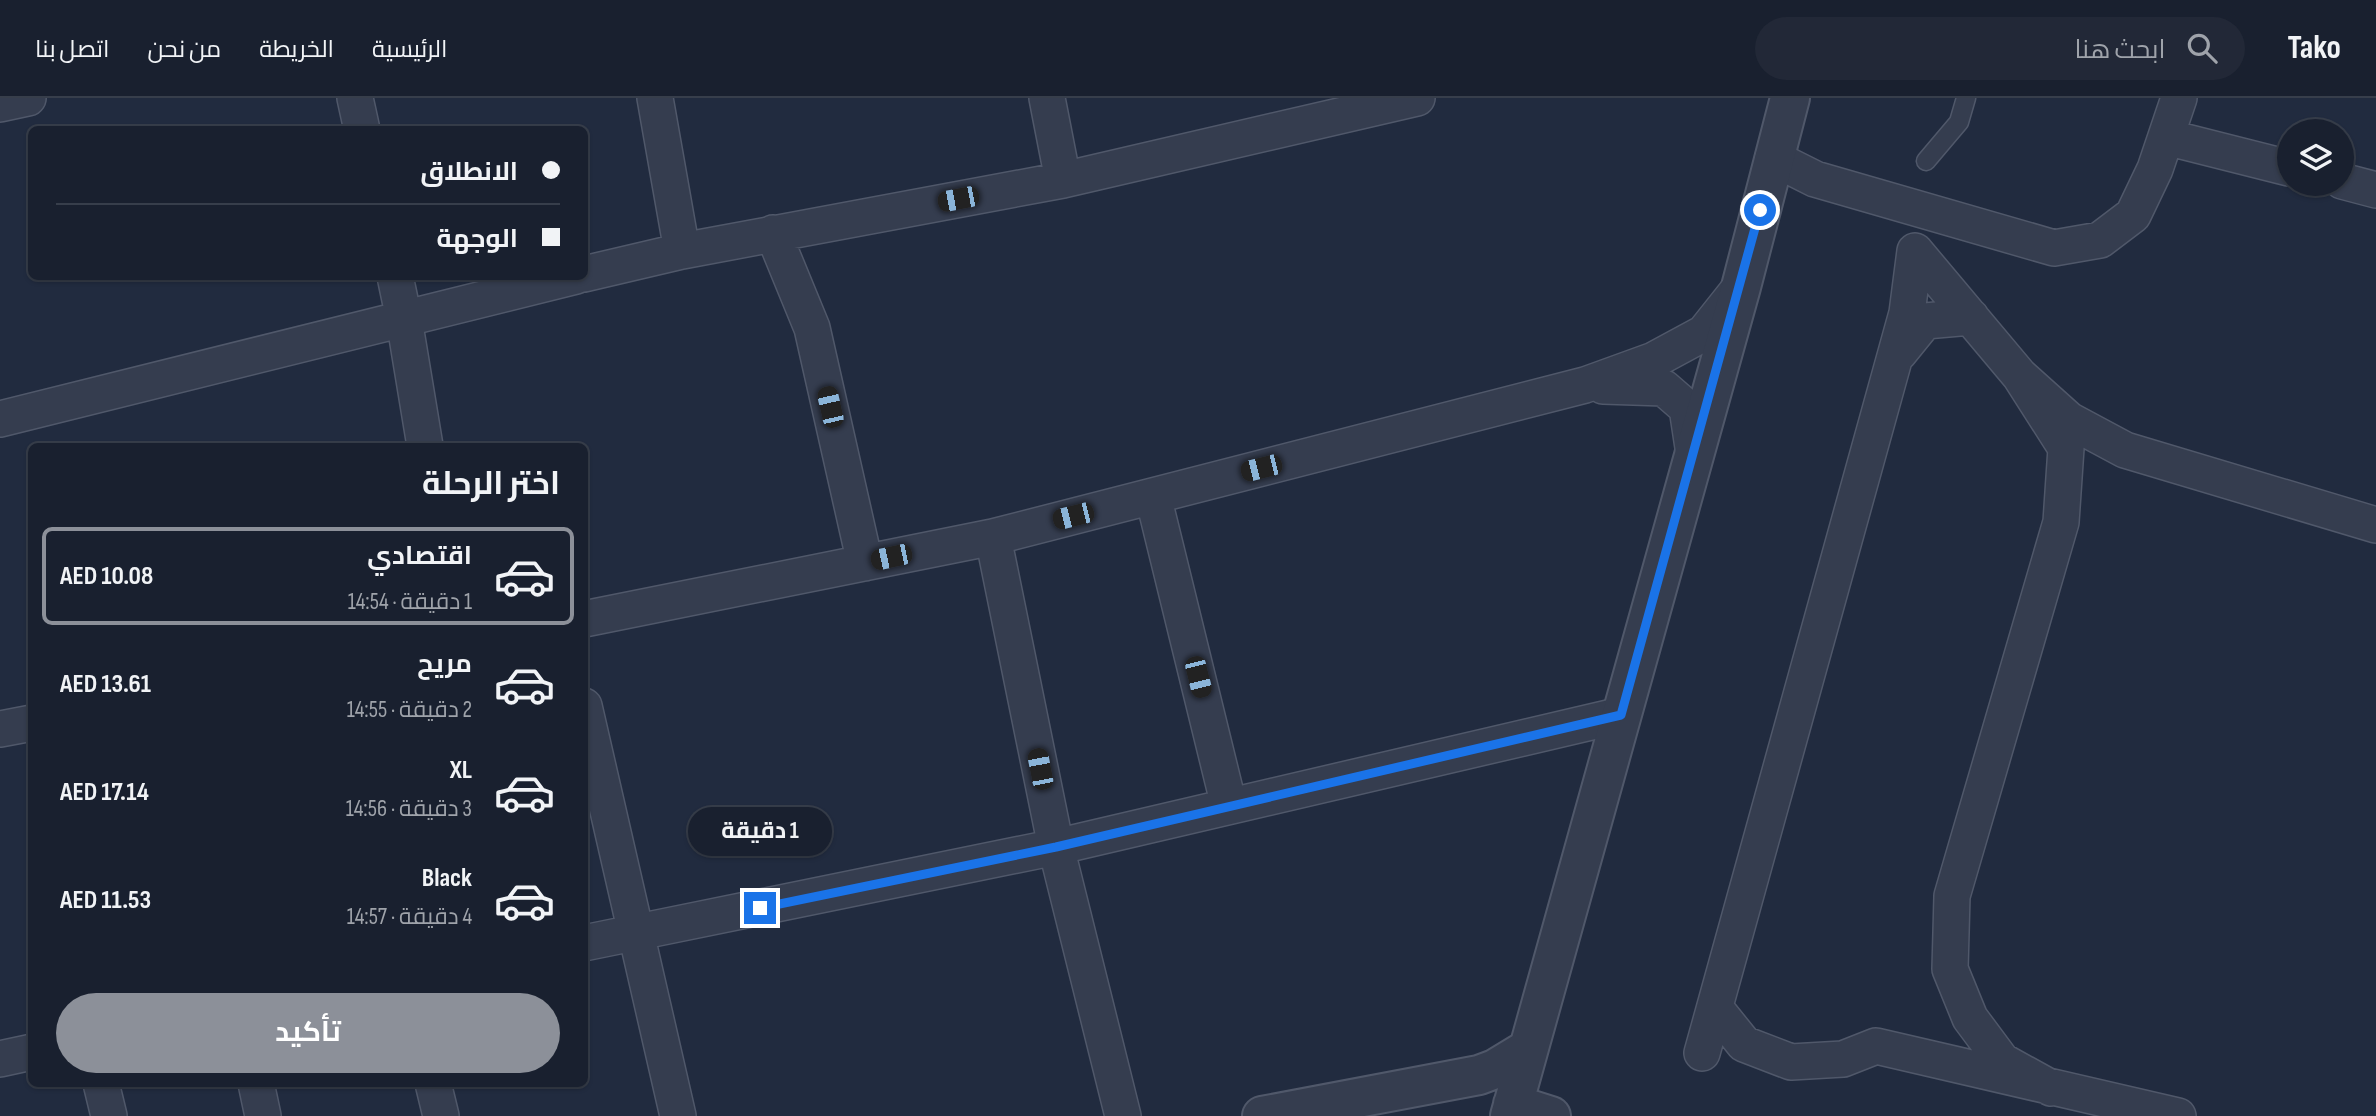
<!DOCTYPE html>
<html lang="ar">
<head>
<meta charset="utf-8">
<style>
  :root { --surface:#19202f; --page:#222837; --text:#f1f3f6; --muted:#9fa3aa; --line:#373e4b; --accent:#8c9099 }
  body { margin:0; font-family:"Sofia Sans Condensed",Cairo,sans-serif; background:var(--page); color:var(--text); direction:rtl; height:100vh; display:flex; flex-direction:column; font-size:26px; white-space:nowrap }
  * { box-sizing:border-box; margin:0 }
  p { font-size:23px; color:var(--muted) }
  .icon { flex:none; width:38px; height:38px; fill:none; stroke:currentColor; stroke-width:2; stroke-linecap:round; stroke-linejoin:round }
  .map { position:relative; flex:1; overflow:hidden; direction:ltr }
  .sheet { position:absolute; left:28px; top:345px; width:560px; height:644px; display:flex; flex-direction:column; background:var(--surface); border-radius:10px; box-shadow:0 2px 5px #0004,0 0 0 2px var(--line); direction:rtl }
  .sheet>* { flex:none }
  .banner { position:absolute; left:28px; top:28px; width:560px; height:154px; border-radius:10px; box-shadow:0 2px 5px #0004,0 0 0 2px var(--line); direction:rtl; display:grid; align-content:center; height:154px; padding:0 28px; background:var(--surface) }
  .fabs { position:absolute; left:2277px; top:21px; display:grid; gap:14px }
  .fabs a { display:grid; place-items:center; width:77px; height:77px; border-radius:50%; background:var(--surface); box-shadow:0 2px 5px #0004,0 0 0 2px var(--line); font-size:35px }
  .end { position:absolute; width:32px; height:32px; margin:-16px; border:9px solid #1a73e8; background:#fff; box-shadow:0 0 0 4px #fff }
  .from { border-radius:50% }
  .bubble { position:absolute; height:49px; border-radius:24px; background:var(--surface); box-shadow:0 2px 5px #0004,0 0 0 2px var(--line); font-size:23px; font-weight:700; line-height:49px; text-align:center; direction:rtl }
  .car { position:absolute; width:21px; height:42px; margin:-21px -10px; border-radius:9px; box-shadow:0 0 5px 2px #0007; background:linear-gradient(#222 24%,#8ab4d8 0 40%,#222 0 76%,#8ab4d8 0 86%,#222 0) }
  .banner b { display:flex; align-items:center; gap:24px; height:66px; font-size:26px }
  .banner b+b { border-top:2px solid var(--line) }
  .banner i { width:18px; height:18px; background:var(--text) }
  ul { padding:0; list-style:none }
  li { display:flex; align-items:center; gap:21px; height:98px; margin:0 14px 10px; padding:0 14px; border:4px solid transparent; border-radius:10px }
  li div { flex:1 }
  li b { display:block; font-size:26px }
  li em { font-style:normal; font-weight:700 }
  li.active { border-color:var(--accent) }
  li>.icon { width:63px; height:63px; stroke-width:1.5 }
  h2 { padding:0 28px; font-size:32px; line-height:84px }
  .cta { display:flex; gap:14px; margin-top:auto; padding:14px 28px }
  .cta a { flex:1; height:80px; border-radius:42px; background:var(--accent); color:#fff; font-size:28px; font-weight:700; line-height:80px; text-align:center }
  header { display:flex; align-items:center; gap:42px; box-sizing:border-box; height:98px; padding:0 35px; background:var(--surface); border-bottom:2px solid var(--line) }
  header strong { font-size:33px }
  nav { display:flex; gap:38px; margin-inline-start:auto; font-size:24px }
  .search { width:490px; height:63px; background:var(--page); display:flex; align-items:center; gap:18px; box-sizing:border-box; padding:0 24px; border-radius:38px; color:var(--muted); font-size:26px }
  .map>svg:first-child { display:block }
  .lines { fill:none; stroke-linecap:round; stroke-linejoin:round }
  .service-casing { stroke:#50586a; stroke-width:21 }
  .minor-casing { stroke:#50586a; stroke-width:38 }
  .tertiary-casing { stroke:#50586a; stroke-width:42 }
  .service { stroke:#353d4f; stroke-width:18 }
  .minor { stroke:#353d4f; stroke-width:35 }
  .tertiary { stroke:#353d4f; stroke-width:38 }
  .route { stroke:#1a73e8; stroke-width:9 }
</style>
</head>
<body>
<header>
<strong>Tako</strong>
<div class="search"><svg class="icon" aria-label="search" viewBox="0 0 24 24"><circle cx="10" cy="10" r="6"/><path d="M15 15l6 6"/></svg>ابحث هنا</div>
<nav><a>الرئيسية</a><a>الخريطة</a><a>من نحن</a><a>اتصل بنا</a></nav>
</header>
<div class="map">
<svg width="2376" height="1018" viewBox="0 0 2376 1018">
  <rect width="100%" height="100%" fill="#212b3f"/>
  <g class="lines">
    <g class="service-casing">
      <path id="service" d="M 1926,63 L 1959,24 L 1966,0"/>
    </g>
    <g class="minor-casing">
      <path id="minor" d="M 355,0 L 362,32
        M 1047,0 L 1063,82
        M 0,6 L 28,0
        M 2166,39 L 2289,70
        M 1773,60 L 1815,81 L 2054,150 L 2100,142 L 2133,117 L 2155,71 L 2179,0
        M 2342,83 L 2376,92
        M 773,135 L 812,230 L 865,465
        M 682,153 L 1063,82 L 1417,0
        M 584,176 L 682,153 L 655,0
        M 395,178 L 404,221 L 425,348
        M 1899,255 L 1925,223 L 1971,219
        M 1603,288 L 1664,290 L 1687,310 L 1694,356
        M 0,321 L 576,178
        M 1153,398 L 1229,708
        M 993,439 L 1056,749 L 1123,1018
        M 584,521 L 993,439 L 1585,287 L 1654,262 L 1704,235 L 1739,191
        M 584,608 L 678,1018
        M 0,631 L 32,625
        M 584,845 L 1056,749 L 1621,617
        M 1715,910 L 1744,946 L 1791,964 L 1843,961 L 1876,948 L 2178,1018
        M 1702,955 L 1907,215 L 1915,153 L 2020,278
        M 0,961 L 32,954
        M 101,985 L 109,1018
        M 256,985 L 263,1018
        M 433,985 L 441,1018
        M 2051,990 L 2002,963 L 1970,920 L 1950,871 L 1952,798 L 2061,424 L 2066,350 L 2020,278 L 2069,322 L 2125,352 L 2376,427"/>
    </g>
    <g class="tertiary-casing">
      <path id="tertiary" d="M 1513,1006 L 1551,1018
        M 1262,1018 L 1479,977 L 1495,971 L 1528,951
        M 1510,1018 L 1741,189 L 1790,0"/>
    </g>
    <use href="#service" class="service"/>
    <use href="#minor" class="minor"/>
    <use href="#tertiary" class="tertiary"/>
  </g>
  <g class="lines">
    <path class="route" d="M 760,810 L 1056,749 L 1621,617 L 1760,112"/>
  </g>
</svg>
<div class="fabs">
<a><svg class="icon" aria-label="layers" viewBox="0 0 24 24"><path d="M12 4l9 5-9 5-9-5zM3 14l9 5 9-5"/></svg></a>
</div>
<i class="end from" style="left:1760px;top:112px"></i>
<i class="end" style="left:760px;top:810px"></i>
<div class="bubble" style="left:688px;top:709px;width:144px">1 دقيقة</div>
<i class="car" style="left:958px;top:101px;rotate:259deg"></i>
<i class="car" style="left:830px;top:309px;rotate:347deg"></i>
<i class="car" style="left:1261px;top:370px;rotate:256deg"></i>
<i class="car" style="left:1073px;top:418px;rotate:256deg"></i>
<i class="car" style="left:891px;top:459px;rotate:258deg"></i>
<i class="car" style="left:1198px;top:579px;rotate:166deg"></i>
<i class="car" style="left:1040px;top:671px;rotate:349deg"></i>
<div class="banner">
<b><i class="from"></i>الانطلاق</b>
<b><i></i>الوجهة</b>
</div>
<section class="sheet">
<h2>اختر الرحلة</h2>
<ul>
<li class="active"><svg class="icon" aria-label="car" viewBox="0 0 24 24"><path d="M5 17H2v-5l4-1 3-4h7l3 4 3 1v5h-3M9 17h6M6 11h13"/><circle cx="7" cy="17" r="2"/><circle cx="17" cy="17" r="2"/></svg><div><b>اقتصادي</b><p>1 دقيقة · 14:54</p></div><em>AED 10.08</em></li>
<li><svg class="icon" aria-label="car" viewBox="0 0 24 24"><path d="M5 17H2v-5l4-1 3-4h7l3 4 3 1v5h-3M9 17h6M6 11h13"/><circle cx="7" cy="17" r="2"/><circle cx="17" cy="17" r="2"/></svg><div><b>مريح</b><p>2 دقيقة · 14:55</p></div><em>AED 13.61</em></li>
<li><svg class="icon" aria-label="car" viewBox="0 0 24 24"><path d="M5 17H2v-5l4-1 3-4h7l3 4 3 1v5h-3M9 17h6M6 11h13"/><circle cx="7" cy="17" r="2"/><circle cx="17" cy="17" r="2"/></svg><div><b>XL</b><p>3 دقيقة · 14:56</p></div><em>AED 17.14</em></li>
<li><svg class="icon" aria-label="car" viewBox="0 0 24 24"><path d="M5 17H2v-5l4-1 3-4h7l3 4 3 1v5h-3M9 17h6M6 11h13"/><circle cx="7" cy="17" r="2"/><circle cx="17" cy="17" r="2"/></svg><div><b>Black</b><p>4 دقيقة · 14:57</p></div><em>AED 11.53</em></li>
</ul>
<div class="cta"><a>تأكيد</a></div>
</section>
</div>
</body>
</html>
